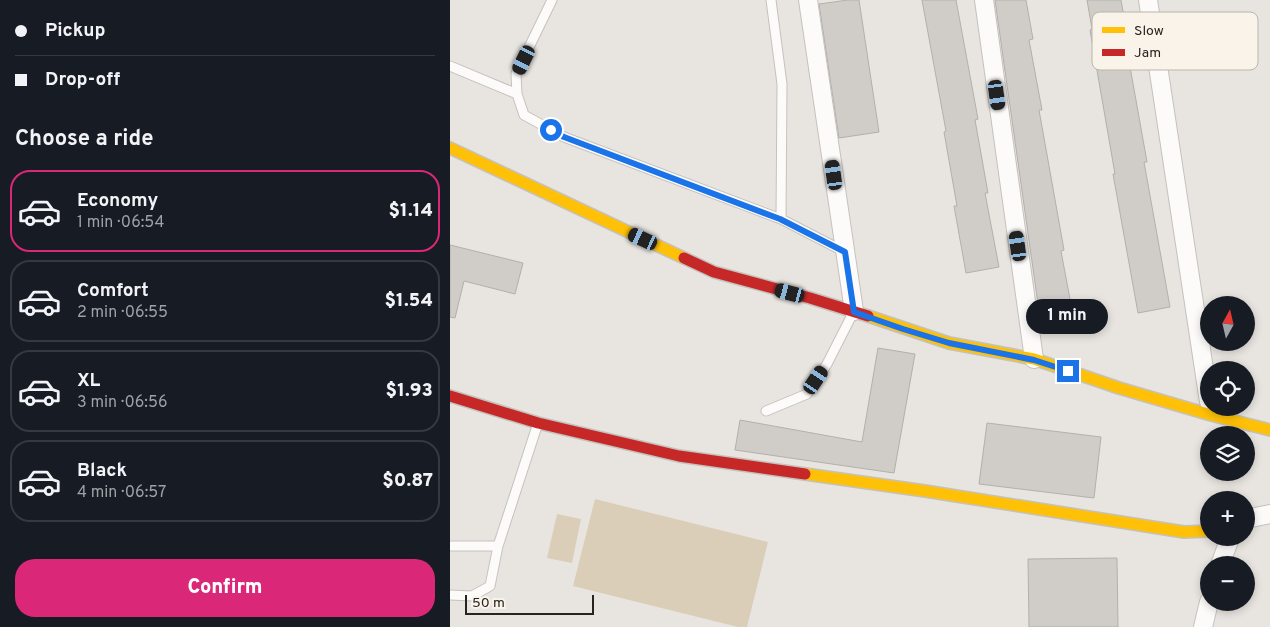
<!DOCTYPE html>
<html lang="en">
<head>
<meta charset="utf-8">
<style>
  :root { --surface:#171b24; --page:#242831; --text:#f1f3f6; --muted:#9ea1a6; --line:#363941; --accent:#db2777 }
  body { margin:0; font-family:Overpass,sans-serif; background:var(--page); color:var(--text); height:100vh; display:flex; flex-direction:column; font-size:19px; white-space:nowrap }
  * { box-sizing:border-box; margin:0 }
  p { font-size:16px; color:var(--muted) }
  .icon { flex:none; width:28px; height:28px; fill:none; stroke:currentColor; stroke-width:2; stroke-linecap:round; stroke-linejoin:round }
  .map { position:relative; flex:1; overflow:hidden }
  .side { display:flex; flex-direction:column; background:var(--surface); width:450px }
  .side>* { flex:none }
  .banner { display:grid; align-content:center; height:110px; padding:0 15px; background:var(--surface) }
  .needle { width:32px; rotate:8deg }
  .tools { position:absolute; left:750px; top:296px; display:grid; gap:10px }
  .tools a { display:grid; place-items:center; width:55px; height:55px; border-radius:50%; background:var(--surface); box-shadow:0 2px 8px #0003; font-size:25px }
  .scale { position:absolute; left:15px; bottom:12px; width:129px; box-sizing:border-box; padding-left:5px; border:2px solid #262320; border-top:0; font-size:14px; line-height:18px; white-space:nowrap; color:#262320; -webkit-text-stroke:4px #f9f3e9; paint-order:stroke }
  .end { position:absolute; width:22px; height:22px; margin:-11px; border:6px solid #1a73e8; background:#fff; box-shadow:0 0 0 2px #fff }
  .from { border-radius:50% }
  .bubble { position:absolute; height:35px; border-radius:18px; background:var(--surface); box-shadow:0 2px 8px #0003; font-size:16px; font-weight:800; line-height:35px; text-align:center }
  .car { position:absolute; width:15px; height:30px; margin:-15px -8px; border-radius:6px; box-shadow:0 0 4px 1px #0007; background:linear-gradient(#222 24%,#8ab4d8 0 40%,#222 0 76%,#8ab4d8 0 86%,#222 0) }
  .banner b { display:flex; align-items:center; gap:18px; height:48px; font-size:19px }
  .banner b+b { border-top:1px solid var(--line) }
  .banner i { width:12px; height:12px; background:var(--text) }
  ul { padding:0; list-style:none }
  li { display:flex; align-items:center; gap:15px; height:82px; margin:0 10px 8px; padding:0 5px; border:2px solid var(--line); border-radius:20px }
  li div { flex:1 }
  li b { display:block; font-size:19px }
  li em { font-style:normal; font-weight:800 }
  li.current { border-color:var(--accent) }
  li>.icon { width:45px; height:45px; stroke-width:1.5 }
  h2 { padding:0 15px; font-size:22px; line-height:60px }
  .button { display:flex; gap:10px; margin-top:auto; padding:10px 15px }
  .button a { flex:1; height:58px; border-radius:20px; background:var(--accent); color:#fff; font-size:20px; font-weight:800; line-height:58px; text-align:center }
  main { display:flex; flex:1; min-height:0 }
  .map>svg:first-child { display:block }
  .green { fill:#dbceb8 }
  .building { fill:#d0cdc9; stroke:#b3b0ac }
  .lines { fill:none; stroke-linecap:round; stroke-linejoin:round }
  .lane-casing { stroke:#c5c2be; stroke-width:11 }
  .street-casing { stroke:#c5c2be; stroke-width:20 }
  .slow-casing { stroke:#c5c2be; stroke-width:14 }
  .jam-casing { stroke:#c5c2be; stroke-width:14 }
  .lane { stroke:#fcfbfa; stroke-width:9 }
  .street { stroke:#fcfbfa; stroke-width:18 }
  .slow { stroke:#ffc107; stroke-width:11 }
  .jam { stroke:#c62828; stroke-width:11 }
  .route { stroke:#1a73e8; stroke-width:6 }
  .key { fill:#f9f3e9; stroke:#bab5ad; stroke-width:1 }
  .key-label { font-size:14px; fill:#262320 }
</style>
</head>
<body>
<main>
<section class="side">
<div class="banner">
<b><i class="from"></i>Pickup</b>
<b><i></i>Drop-off</b>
</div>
<h2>Choose a ride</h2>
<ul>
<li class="current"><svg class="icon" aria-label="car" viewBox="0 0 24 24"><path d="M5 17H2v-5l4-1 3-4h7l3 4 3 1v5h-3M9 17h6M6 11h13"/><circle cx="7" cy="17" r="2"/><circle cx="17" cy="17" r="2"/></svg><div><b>Economy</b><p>1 min · 06:54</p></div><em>$1.14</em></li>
<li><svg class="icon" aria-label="car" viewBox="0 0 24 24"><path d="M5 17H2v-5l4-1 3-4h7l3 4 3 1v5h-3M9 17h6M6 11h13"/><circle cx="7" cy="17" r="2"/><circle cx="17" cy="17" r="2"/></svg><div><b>Comfort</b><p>2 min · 06:55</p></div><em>$1.54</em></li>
<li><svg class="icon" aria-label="car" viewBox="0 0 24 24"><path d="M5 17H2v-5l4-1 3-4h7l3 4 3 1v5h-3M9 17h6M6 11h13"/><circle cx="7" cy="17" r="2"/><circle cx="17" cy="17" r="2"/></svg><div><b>XL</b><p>3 min · 06:56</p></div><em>$1.93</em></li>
<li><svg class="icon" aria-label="car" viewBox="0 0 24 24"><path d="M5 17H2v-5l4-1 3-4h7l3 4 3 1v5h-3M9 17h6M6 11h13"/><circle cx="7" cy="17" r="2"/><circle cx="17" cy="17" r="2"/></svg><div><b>Black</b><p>4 min · 06:57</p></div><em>$0.87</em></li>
</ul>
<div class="button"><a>Confirm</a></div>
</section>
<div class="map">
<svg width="820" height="627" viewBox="0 0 820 627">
  <rect width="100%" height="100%" fill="#e8e5e0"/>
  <path class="green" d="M 145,499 L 318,542 L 297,627 L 288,627 L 123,586 Z
    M 107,514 L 131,519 L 122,563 L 97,558 Z"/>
  <path class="building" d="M 398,0 L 409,0 L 429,132 L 389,138 L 369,4 Z
    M 472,0 L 506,0 L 528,119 L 525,120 L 538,193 L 535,193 L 549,267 L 516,273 L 504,206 L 507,206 L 494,132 L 496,131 Z
    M 545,0 L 576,0 L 583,39 L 579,40 L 592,110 L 589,110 L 614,250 L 611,251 L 625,326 L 592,332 Z
    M 637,0 L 671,0 L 675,22 L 672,22 L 697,162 L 694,162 L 720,307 L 688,313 L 663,174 L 665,174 L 640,30 L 642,29 Z
    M 0,245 L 73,263 L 65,294 L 14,281 L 5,318 L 0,317 Z
    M 428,348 L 465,354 L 444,473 L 285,450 L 290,420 L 412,442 Z
    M 537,423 L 651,437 L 644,498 L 529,484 Z
    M 667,558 L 668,627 L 579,627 L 578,559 Z"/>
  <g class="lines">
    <g class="lane-casing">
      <path id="lane" d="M 102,0 L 66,74 L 67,94 L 74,115 L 114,137 L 331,219 L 395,252
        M 321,0 L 332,84 L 331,219
        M 0,66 L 67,94
        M 316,411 L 357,394 L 377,364 L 404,311
        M 0,546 L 48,546
        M 0,595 L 22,596 L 40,586 L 48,546 L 88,423"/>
    </g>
    <g class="street-casing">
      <path id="street" d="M 358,0 L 404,311
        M 534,0 L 584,359
        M 698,0 L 759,402
        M 796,519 L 820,514
        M 770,565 L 780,538
        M 753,627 L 759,602"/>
    </g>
    <g class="slow-casing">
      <path id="slow" d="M 0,148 L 234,258
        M 418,316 L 499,343 L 584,359 L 669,388 L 761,415 L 820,430
        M 355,474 L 475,491 L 734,532 L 759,531"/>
    </g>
    <g class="jam-casing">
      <path id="jam" d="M 234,258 L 264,272 L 360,298 L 418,316
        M 0,396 L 88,423 L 229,456 L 355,474"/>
    </g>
    <use href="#lane" class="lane"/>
    <use href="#street" class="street"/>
    <use href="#slow" class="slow"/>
    <use href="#jam" class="jam"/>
  </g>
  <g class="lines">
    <path class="route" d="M 101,130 L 114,137 L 330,219 L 395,252 L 404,312 L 453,329 L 499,343 L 584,360 L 618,371"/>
  </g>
  <rect x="642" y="12" width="166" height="58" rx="8" class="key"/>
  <rect x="652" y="27" width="23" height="6" fill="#ffc107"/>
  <rect x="652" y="49" width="23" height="7" fill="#c62828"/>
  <g class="key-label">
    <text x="684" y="35">Slow</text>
    <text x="684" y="57">Jam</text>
  </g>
</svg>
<div class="tools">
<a><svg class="needle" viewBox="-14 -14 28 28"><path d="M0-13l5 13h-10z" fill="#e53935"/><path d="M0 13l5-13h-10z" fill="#9ea1a6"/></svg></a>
<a><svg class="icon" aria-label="locate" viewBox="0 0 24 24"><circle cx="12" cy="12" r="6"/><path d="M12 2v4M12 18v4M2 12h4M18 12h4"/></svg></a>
<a><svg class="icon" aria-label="layers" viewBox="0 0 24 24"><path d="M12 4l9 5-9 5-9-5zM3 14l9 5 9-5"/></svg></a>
<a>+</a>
<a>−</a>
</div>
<div class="scale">50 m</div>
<i class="end from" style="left:101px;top:130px"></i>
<i class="end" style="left:618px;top:371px"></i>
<div class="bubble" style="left:576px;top:299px;width:82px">1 min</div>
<i class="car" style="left:74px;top:60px;rotate:206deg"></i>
<i class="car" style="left:547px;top:95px;rotate:172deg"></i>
<i class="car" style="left:384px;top:175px;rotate:352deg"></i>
<i class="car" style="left:193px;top:239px;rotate:295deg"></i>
<i class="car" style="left:568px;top:246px;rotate:352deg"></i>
<i class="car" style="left:340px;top:293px;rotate:285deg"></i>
<i class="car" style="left:366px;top:380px;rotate:34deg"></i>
</div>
</main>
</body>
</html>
